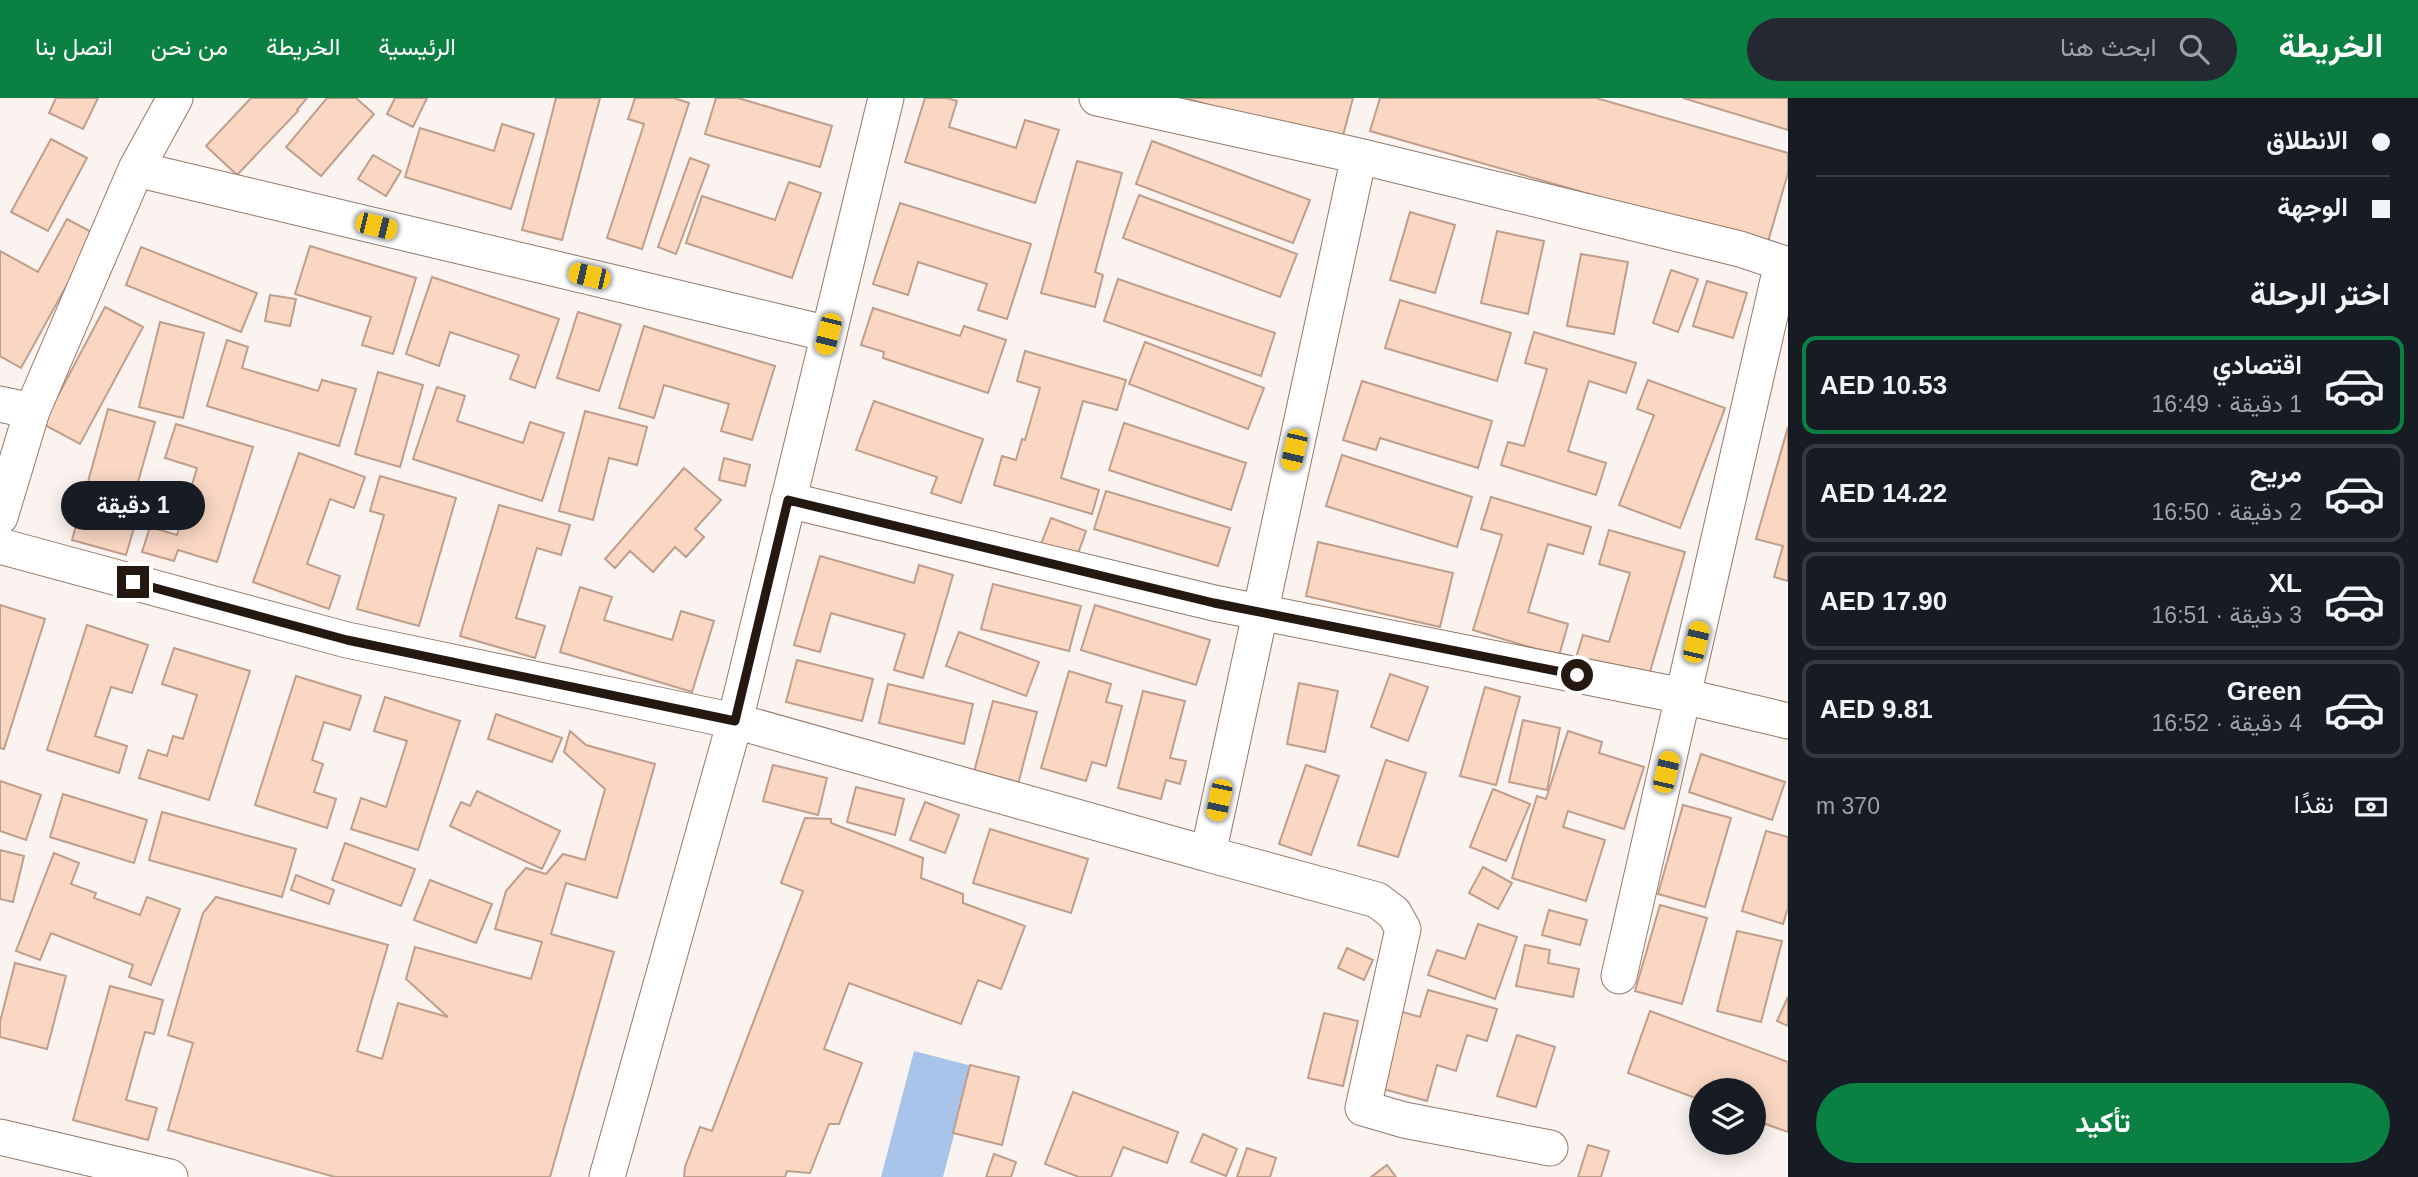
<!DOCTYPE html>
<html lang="ar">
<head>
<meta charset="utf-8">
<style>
  :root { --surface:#171b24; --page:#242831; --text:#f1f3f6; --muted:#9ea1a6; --line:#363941; --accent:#0b8043 }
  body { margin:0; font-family:Arial,Vazirmatn,sans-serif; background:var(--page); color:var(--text); direction:rtl; height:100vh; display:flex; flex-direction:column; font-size:26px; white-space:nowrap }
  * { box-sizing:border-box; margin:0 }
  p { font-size:23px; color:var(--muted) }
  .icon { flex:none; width:38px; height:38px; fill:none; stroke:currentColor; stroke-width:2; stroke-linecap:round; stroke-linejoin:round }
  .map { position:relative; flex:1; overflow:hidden; direction:ltr }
  .side { display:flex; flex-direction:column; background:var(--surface); width:630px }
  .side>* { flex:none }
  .top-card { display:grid; align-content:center; height:154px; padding:0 28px; background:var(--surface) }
  .tools { position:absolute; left:1689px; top:980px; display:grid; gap:14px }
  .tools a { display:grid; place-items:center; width:77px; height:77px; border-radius:50%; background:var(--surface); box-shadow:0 4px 18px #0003; font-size:35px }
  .end { position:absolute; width:32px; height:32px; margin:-16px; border:9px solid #241811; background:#fff; box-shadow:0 0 0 4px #fff }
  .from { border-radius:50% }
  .bubble { position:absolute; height:49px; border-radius:24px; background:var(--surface); box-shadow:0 4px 18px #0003; font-size:23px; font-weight:700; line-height:49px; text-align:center; direction:rtl }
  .car { position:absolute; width:21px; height:42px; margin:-21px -10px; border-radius:9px; box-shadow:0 0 5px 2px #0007; background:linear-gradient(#f5c518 24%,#345 0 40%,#f5c518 0 76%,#345 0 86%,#f5c518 0) }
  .top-card b { display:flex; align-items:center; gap:24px; height:66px; font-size:26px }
  .top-card b+b { border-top:2px solid var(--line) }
  .top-card i { width:18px; height:18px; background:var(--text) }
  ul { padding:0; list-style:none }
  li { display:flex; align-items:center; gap:21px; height:98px; margin:0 14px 10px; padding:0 14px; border:4px solid var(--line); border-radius:14px }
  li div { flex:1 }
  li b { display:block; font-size:26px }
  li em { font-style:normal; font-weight:700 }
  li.active { border-color:var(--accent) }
  li>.icon { width:63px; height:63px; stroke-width:1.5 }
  h2 { padding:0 28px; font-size:32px; line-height:84px }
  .pay { display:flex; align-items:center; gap:18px; height:77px; padding:0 28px; font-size:26px }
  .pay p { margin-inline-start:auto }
  .button { display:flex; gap:14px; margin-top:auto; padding:14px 28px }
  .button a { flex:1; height:80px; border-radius:42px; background:var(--accent); color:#fff; font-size:28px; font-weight:700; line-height:80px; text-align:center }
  header { display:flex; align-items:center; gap:42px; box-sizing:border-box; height:98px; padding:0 35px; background:var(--accent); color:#fff }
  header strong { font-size:33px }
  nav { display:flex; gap:38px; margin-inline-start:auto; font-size:24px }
  .search { width:490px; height:63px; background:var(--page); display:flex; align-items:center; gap:18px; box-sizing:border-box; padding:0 24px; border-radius:38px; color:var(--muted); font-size:26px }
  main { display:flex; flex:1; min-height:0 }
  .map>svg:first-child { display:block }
  .water { fill:#a9c4eb }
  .building { fill:#f9d7c3; stroke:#bf9e8b; stroke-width:2 }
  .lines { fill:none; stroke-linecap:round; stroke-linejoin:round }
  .minor-casing { stroke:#967765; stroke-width:37 }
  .minor { stroke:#fff; stroke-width:35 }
  .route { stroke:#241811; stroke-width:9 }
</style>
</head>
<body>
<header>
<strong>الخريطة</strong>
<div class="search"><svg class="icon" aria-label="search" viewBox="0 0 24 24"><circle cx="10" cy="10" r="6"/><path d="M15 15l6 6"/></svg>ابحث هنا</div>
<nav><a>الرئيسية</a><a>الخريطة</a><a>من نحن</a><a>اتصل بنا</a></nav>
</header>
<main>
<section class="side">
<div class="top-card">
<b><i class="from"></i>الانطلاق</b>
<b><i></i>الوجهة</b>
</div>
<h2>اختر الرحلة</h2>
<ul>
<li class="active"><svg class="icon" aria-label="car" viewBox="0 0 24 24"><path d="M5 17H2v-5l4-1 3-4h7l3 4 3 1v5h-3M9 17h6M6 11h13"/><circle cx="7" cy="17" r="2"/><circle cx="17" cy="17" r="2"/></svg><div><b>اقتصادي</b><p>1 دقيقة · 16:49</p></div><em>AED 10.53</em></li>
<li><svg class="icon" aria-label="car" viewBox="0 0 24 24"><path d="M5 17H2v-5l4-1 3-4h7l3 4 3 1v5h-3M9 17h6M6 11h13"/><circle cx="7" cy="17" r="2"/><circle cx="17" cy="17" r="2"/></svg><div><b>مريح</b><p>2 دقيقة · 16:50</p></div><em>AED 14.22</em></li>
<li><svg class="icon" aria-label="car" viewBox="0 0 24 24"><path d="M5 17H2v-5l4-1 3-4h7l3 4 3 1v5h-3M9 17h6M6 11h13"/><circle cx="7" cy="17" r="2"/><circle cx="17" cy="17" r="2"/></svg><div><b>XL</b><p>3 دقيقة · 16:51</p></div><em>AED 17.90</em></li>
<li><svg class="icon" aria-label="car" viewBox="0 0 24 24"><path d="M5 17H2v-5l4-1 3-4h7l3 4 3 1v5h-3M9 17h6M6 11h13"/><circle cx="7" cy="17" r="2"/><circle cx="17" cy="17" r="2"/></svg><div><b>Green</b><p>4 دقيقة · 16:52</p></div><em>AED 9.81</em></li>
</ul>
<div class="pay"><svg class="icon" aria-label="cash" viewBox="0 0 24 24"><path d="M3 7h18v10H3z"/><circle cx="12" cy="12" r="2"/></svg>نقدًا<p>370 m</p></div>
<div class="button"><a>تأكيد</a></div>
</section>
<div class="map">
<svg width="1788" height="1079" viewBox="0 0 1788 1079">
  <rect width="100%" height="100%" fill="#faf3ef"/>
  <path class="water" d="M 914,953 L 972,968 L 943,1079 L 881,1079 Z"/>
  <path class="building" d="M 56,0 L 98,0 L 83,31 L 49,15 Z
    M 251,0 L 307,0 L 297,12 L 298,13 L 237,77 L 206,48 Z
    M 327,0 L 356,0 L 374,16 L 321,78 L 286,49 Z
    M 395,0 L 427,0 L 413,29 L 387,16 Z
    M 556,0 L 600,0 L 562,142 L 522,132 Z
    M 635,0 L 674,0 L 689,5 L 642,151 L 607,140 L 644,26 L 628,21 Z
    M 716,0 L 738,0 L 832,28 L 820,69 L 705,36 Z
    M 925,0 L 947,0 L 957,3 L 949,29 L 1016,50 L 1025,22 L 1059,32 L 1035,105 L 905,64 Z
    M 1185,0 L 1353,0 L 1341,45 Z
    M 1380,0 L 1596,0 L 1788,55 L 1788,75 L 1767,147 L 1370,33 Z
    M 1683,0 L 1788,0 L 1788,32 Z
    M 502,26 L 534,36 L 511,111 L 405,79 L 420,30 L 494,53 Z
    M 51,41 L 87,60 L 48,133 L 11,114 Z
    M 1152,43 L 1310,102 L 1293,145 L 1136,86 Z
    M 373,57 L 401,73 L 386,98 L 358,81 Z
    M 690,60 L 709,67 L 676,156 L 658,149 Z
    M 1077,63 L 1122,75 L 1095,174 L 1103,177 L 1095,209 L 1041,195 Z
    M 789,84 L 821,95 L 792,180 L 686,145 L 702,98 L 775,122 Z
    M 1139,97 L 1297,156 L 1280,199 L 1123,140 Z
    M 900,105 L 1031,146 L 1007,221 L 978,212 L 987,186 L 918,164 L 908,197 L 873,186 Z
    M 1410,114 L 1455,127 L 1435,195 L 1390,182 Z
    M 67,121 L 95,136 L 21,270 L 0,258 L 0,153 L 38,174 Z
    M 1497,133 L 1544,143 L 1528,216 L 1481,205 Z
    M 310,148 L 416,180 L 393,256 L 362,247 L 371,219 L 295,196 Z
    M 141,149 L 257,195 L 241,234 L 126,187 Z
    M 1581,156 L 1628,164 L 1614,236 L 1567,228 Z
    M 1671,172 L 1698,181 L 1678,234 L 1653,225 Z
    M 432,179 L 559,221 L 535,290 L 510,281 L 519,257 L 450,234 L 439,268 L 406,256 Z
    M 1118,181 L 1275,235 L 1261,278 L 1104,223 Z
    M 1707,183 L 1747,195 L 1733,240 L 1693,228 Z
    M 270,197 L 296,201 L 290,228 L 265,223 Z
    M 1400,202 L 1511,235 L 1497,283 L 1385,250 Z
    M 105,209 L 143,229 L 80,346 L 43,326 Z
    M 873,210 L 960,238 L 964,228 L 1006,242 L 988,295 L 883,260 L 884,254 L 861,247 Z
    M 578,214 L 621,227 L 599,293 L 557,280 Z
    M 160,224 L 204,235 L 183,320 L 139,309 Z
    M 644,228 L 775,268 L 752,342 L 721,333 L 729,306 L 664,287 L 654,320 L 619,310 Z
    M 1534,234 L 1636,265 L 1626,295 L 1589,283 L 1568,353 L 1606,365 L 1596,397 L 1501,367 L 1508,344 L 1524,348 L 1547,271 L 1525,265 Z
    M 227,242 L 248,249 L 242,270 L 318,293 L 322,282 L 356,291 L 339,348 L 207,308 Z
    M 1145,244 L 1264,290 L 1248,331 L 1129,286 Z
    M 1025,253 L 1126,282 L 1117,312 L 1083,303 L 1061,380 L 1099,392 L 1092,416 L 994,387 L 1002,358 L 1016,362 L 1022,341 L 1025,342 L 1040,290 L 1017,283 Z
    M 378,274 L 423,287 L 400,369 L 355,356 Z
    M 1648,282 L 1725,310 L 1680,430 L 1619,407 L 1654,317 L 1637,311 Z
    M 1362,283 L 1492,323 L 1478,370 L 1380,340 L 1376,352 L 1343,342 Z
    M 437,289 L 465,298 L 457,323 L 523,345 L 530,324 L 564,335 L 542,403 L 413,361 Z
    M 874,303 L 983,341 L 961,405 L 931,395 L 937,379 L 856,352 Z
    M 108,311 L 155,324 L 127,423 L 135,426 L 126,457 L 72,442 Z
    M 585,313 L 647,329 L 637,367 L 609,360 L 593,422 L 559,413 Z
    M 1124,325 L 1246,365 L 1231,412 L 1109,372 Z
    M 176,326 L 253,349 L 217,464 L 178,452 L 174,463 L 142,454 L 150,429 L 177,437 L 197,370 L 165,360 Z
    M 1788,329 L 1788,483 L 1774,479 L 1783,448 L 1756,441 Z
    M 299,355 L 365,379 L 354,410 L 330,401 L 307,466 L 340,478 L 329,511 L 253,484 Z
    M 1342,357 L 1472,399 L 1457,449 L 1326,408 Z
    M 724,360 L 750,367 L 745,388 L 719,382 Z
    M 684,370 L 721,402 L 695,431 L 704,439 L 686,459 L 675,449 L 653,474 L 630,453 L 615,470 L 605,461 Z
    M 380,378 L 456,400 L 419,528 L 357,511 L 384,417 L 370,413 Z
    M 1106,393 L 1230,430 L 1218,468 L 1094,431 Z
    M 1491,399 L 1591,429 L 1583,456 L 1548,446 L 1528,514 L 1568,526 L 1559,558 L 1473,532 L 1502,437 L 1481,431 Z
    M 499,407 L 570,427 L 561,457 L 537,450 L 516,520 L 545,528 L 535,560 L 460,538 Z
    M 1051,420 L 1086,433 L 1076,461 L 1040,449 Z
    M 1609,432 L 1685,454 L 1647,584 L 1575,563 L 1583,537 L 1609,544 L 1630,475 L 1599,466 Z
    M 1318,444 L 1453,475 L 1440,529 L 1306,498 Z
    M 820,458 L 914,485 L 919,467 L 953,477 L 923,580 L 894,572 L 905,536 L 831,515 L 820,554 L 794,547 Z
    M 993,486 L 1081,508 L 1069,553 L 981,531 Z
    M 580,489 L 612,499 L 604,522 L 672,542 L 681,513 L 714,523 L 692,594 L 560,554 Z
    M 0,507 L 45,521 L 4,651 L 0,650 Z
    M 1095,507 L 1210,542 L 1196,587 L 1081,552 Z
    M 87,527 L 148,547 L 132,595 L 111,589 L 95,638 L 127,648 L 119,675 L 47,652 Z
    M 959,534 L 1039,564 L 1026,598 L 946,568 Z
    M 174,550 L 250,573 L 209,702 L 139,680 L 148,652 L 167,658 L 173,638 L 183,641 L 197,597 L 162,586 Z
    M 797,562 L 873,581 L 862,623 L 786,604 Z
    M 1069,573 L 1111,586 L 1106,604 L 1122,608 L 1106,668 L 1092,664 L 1086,683 L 1041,670 Z
    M 1390,576 L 1428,589 L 1408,643 L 1371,629 Z
    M 296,578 L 361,598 L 350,632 L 324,624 L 312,662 L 323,666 L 314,694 L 336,701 L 327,730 L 255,707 Z
    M 1299,585 L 1338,593 L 1325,654 L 1287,646 Z
    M 888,586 L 973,606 L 964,646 L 879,625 Z
    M 1485,589 L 1520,599 L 1496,687 L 1460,678 Z
    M 1143,593 L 1185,603 L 1170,660 L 1186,663 L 1180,686 L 1166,682 L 1161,701 L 1118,690 Z
    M 385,599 L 460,623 L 418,752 L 351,731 L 361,700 L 386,709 L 407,643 L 374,633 Z
    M 993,603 L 1037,614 L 1018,686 L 974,674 Z
    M 496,616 L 562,640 L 552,664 L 488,641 Z
    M 1523,622 L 1560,630 L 1547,692 L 1509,684 Z
    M 570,633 L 586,647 L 655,666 L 617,800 L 566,785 L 551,836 L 614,854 L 550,1079 L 335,1079 L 168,1032 L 193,945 L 168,937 L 203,815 L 216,799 L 388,847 L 357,953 L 382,961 L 398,905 L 448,919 L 406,881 L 415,849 L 531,881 L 542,844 L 495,831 L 506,793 L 526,770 L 546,776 L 563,756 L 585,762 L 605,691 L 564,654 Z
    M 1568,633 L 1602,644 L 1599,655 L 1644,669 L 1624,731 L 1568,713 L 1563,729 L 1605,742 L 1586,803 L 1512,780 L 1537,698 L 1546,701 Z
    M 1701,656 L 1785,684 L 1772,722 L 1689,694 Z
    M 1386,662 L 1426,675 L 1398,759 L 1358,747 Z
    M 773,667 L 827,680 L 818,717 L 763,703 Z
    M 1306,667 L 1339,678 L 1311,757 L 1279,746 Z
    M 0,683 L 41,697 L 26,742 L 0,733 Z
    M 856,689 L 904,701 L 895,737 L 847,724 Z
    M 1493,691 L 1530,706 L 1506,763 L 1470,749 Z
    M 477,693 L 560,733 L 542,771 L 450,728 L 461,704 L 470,708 Z
    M 63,696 L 147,722 L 134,765 L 50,739 Z
    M 925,704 L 959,717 L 945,755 L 910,742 Z
    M 1683,707 L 1731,720 L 1705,809 L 1658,796 Z
    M 162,714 L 296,751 L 282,799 L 149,762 Z
    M 805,720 L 831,721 L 831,725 L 923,760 L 921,780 L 963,796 L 963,805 L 1025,828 L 1001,891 L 978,882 L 961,926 L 849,885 L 824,951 L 862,965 L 839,1026 L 829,1026 L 810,1075 L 787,1073 L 785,1079 L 684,1079 L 685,1069 L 700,1029 L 712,1033 L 803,793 L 781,785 Z
    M 990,731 L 1088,761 L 1071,815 L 973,785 Z
    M 1766,733 L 1788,739 L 1788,810 L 1783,826 L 1742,813 Z
    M 345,745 L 415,771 L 401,808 L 332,782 Z
    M 0,752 L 24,758 L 13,804 L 0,801 Z
    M 54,755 L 79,765 L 71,786 L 96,795 L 94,800 L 140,817 L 147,799 L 180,811 L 151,887 L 129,879 L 133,867 L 51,835 L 40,862 L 16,853 Z
    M 1483,769 L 1512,785 L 1498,811 L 1469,795 Z
    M 296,777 L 334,792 L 329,806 L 291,792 Z
    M 430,782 L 492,806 L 476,845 L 414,822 Z
    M 1660,807 L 1707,820 L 1682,906 L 1635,893 Z
    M 1549,812 L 1587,822 L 1580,847 L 1542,837 Z
    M 1478,826 L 1517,839 L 1495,901 L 1428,877 L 1437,852 L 1465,861 Z
    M 1737,833 L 1782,843 L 1761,924 L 1717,913 Z
    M 1525,847 L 1550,852 L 1548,865 L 1579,871 L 1573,899 L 1516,888 Z
    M 1347,850 L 1373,862 L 1364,882 L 1338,870 Z
    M 15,865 L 66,878 L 47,951 L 0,939 L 0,924 Z
    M 110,888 L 163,902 L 154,936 L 145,934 L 126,1002 L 157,1010 L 148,1042 L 73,1022 Z
    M 1428,892 L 1497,911 L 1487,943 L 1467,937 L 1456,973 L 1437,967 L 1427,1003 L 1376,989 L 1399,913 L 1420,919 Z
    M 1788,899 L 1788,928 L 1777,923 Z
    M 1650,913 L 1788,964 L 1788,1034 L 1754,1022 L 1754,992 L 1701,992 L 1701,1002 L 1628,975 Z
    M 1324,915 L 1358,923 L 1343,988 L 1308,980 Z
    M 1517,937 L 1555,949 L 1536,1009 L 1497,998 Z
    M 970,967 L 1019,979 L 1002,1047 L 953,1035 Z
    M 1073,994 L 1178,1034 L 1167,1065 L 1123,1049 L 1111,1079 L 1079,1079 L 1045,1066 Z
    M 1203,1036 L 1237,1051 L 1226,1078 L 1191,1064 Z
    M 1588,1047 L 1609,1053 L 1601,1079 L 1578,1079 Z
    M 1247,1050 L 1276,1060 L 1270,1079 L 1237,1079 Z
    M 994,1056 L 1016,1064 L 1011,1079 L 986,1079 Z
    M 1387,1067 L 1396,1079 L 1371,1079 Z"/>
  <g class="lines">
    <g class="minor-casing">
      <path id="minor" d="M 1097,0 L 1359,58 L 1740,151 L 1788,167
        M 136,71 L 829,236
        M 0,306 L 32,313
        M 788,402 L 1214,505 L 1683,598 L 1788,623
        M 0,419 L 32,313 L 136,71 L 175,0
        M 0,448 L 347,542 L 735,623 L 1208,756 L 1359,58
        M 1208,756 L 1377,802 L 1394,815 L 1403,831 L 1363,1010 L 1404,1022 L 1550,1050
        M 1619,878 L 1782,165
        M 0,1039 L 170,1079
        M 607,1079 L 735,623 L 886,0"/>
    </g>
    <use href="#minor" class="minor"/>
  </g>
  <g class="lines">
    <path class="route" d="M 133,484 L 347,542 L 735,623 L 788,402 L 1214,505 L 1577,577"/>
  </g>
</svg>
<div class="tools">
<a><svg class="icon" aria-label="layers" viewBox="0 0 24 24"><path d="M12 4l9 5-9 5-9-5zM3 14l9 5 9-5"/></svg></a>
</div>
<i class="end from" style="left:1577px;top:577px"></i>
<i class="end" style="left:133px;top:484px"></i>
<div class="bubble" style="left:61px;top:383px;width:144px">1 دقيقة</div>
<i class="car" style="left:376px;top:128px;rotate:104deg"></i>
<i class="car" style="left:589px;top:178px;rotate:283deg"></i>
<i class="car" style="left:828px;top:236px;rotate:194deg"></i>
<i class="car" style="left:1294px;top:352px;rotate:193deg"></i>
<i class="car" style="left:1696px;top:544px;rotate:13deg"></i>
<i class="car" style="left:1666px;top:674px;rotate:13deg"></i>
<i class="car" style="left:1219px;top:702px;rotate:192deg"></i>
</div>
</main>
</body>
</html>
